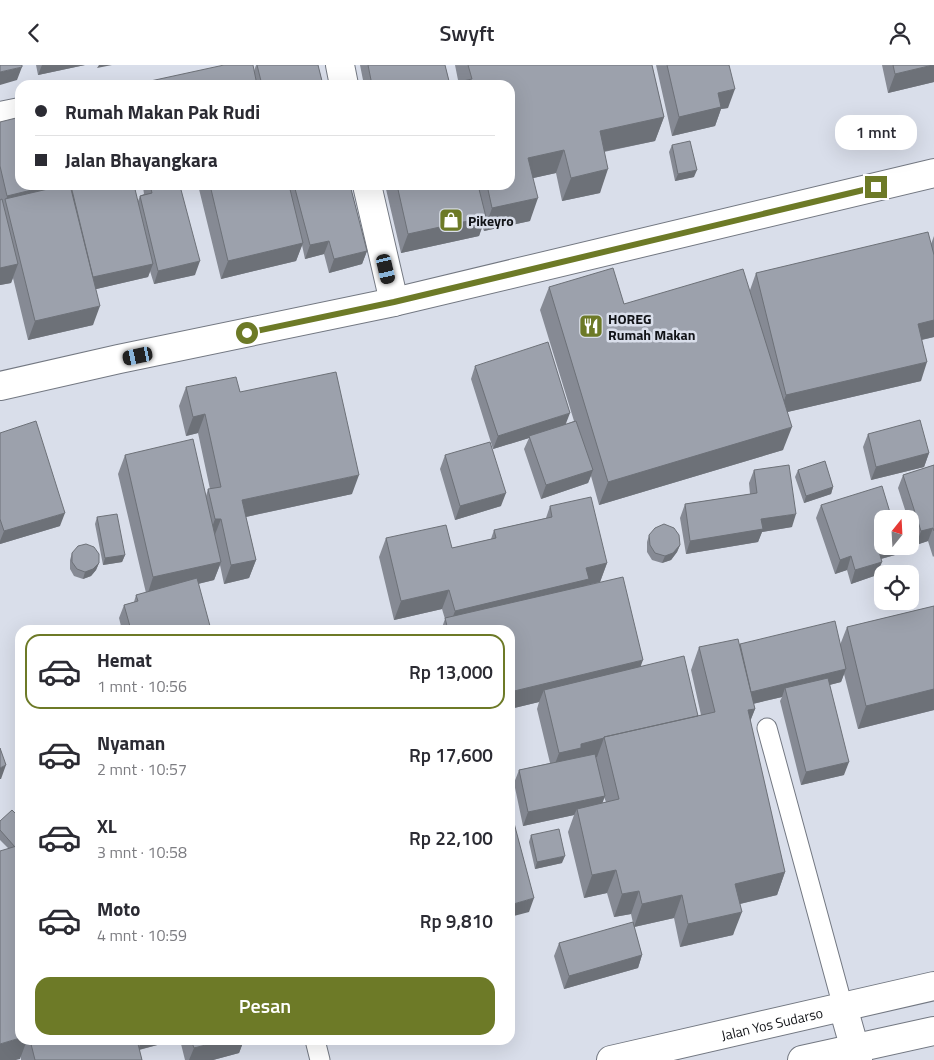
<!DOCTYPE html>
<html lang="id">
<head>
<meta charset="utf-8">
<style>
  :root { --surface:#fff; --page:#f2f2f3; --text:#2b2b33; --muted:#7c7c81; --line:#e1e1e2; --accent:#6d7a27 }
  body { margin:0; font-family:"Titillium Web",sans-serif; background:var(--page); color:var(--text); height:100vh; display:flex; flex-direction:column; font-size:19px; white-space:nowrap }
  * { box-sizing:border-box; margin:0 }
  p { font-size:16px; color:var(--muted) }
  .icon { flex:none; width:28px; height:28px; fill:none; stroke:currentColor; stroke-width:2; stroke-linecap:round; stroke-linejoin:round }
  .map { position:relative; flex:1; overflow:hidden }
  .panel { position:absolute; left:15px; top:560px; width:500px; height:420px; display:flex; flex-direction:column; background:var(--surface); border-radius:15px; box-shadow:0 5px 20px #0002 }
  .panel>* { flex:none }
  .top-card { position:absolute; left:15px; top:15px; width:500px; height:110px; border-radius:15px; box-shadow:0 5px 20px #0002; display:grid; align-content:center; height:110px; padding:0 20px; background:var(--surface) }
  .needle { width:32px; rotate:18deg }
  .fabs { position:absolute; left:874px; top:445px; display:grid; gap:10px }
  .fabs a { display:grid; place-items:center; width:45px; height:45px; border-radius:10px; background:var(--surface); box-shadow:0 5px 20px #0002; font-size:25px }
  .end { position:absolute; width:22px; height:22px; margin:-11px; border:6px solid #6d7a27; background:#fff; box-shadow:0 0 0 2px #fff }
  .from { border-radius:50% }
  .bubble { position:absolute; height:35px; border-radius:15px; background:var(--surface); box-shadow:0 5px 20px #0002; font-size:16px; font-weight:600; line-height:35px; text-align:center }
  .car { position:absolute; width:15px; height:30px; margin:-15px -8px; border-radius:6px; box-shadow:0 0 4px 1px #0007; background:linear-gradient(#222 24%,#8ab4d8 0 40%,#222 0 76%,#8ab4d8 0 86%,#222 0) }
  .top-card b { display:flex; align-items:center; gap:18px; height:48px; font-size:19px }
  .top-card b+b { border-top:1px solid var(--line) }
  .top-card i { width:12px; height:12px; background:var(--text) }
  ul { padding:9px 0 0; list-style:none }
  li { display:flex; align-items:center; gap:15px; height:75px; margin:0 10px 8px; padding:0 10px; border:2px solid transparent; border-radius:15px }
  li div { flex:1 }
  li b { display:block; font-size:19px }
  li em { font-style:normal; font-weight:600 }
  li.current { border-color:var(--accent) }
  li>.icon { width:45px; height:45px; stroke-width:1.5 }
  .cta { display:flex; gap:10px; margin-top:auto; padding:10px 20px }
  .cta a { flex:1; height:58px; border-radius:15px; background:var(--accent); color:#fff; font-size:20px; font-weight:600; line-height:58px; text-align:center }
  header { display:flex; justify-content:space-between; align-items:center; height:65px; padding:0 20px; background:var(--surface); font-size:22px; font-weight:600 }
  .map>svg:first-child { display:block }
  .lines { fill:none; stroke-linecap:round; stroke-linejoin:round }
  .service-casing { stroke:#737882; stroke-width:21 }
  .minor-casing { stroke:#737882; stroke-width:30 }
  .secondary-casing { stroke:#737882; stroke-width:30 }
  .trunk-casing { stroke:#737882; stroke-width:30 }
  .service { stroke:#fff; stroke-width:19 }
  .minor { stroke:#fff; stroke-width:28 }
  .secondary { stroke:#fff; stroke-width:28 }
  .trunk { stroke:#fff; stroke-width:28 }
  .wall { fill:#868a94; fill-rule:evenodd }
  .shaded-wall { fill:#6d7178 }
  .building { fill:#9ca1ac; stroke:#6d7178 }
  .route { stroke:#6d7a27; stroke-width:6 }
  .labels { text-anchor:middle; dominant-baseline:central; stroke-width:5; stroke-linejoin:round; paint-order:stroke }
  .poi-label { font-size:14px; font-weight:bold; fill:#111317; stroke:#d9deea; text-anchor:start }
  .street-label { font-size:14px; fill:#111317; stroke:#d9deea }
</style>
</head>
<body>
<header><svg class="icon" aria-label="back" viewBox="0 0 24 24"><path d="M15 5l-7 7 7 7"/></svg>Swyft<svg class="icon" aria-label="person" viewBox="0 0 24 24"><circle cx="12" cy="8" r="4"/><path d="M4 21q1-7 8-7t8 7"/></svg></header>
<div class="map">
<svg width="934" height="995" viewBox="0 0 934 995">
  <rect width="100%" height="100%" fill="#d9deea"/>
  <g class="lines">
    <g class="service-casing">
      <path id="service" d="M 767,663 L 843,942
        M 315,975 L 320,995"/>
    </g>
    <g class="minor-casing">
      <path id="minor" d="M 340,0 L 344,20
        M 0,51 L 20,47
        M 367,120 L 394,237
        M 843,942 L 858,995"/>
    </g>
    <g class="secondary-casing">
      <path id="secondary" d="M 0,321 L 119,294 L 394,237 L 934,108"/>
    </g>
    <g class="trunk-casing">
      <g id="trunk">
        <path id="s1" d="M 611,995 L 934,921"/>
        <path d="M 802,995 L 934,966"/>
      </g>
    </g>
    <use href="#service" class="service"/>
    <use href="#minor" class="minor"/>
    <use href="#secondary" class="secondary"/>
    <use href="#trunk" class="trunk"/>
  </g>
  <path class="wall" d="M 36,0 L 85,0 L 38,10 Z
    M 256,0 L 318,0 L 323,20 L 132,20 L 254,6 Z
    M 360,0 L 445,0 L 450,20 L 364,20 Z
    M 455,0 L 652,0 L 664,52 L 655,76 L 604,87 L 600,128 L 562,136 L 556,108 L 533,113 L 530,156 L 484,166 L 482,161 L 479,171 L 401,188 L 385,120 L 510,120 L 510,20 L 459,20 Z
    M 656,0 L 729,0 L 728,43 L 721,44 L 715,61 L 672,71 Z
    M 882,0 L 934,0 L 934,17 L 888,28 Z
    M 0,57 L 20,120 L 138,136 L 140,131 L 144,129 L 143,122 L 143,120 L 177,120 L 195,210 L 154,219 L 150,206 L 148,212 L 96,224 L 93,260 L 28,275 L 13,213 L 11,218 L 0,220 Z
    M 672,80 L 694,112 L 675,116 L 669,87 Z
    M 198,120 L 350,120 L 367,186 L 362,199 L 329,208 L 324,189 L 305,194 L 302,180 L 296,196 L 221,214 Z
    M 934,171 L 934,272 L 922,275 L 921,316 L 787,347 L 783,385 L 599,440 L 591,411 L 588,418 L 541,434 L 524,384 L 529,373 L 493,384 L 471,314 L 475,301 L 566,359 L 574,356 L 540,245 L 549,222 L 624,239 L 750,225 L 756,208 L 931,179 Z
    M 186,322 L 240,327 L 352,429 L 246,452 L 256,495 L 249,513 L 224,519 L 220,500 L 214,515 L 198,519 L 208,565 L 122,565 L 119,553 L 124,540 L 134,537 L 136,530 L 146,528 L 118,409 L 125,390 L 206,431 L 208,424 L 210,424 L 198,368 L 186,371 L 179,341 Z
    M 0,368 L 60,461 L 0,479 Z
    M 868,369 L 929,388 L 924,402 L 871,415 L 863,382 Z
    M 445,390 L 501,441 L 455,455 L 440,404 Z
    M 934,400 L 934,491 L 933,492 L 928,476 L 916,480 L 910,462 L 910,454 L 908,454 L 898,423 L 903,410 Z
    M 754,405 L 792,462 L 762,467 L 758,477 L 686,489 L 680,453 L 685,439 L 750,429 L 749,418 Z
    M 798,405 L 833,422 L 831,429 L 804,438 L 795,412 Z
    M 821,440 L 882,481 L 898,481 L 895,490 L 881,494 L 877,510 L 851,519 L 847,505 L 835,509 L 816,453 Z
    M 550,441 L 607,498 L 600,517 L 586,521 L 641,601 L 698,651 L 701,650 L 691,605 L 699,582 L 740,579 L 840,580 L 847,562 L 934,541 L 934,645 L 858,664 L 844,609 L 841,617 L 829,620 L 844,710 L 801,720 L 780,636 L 782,632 L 753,639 L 755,644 L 750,656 L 785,807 L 777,830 L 740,839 L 733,870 L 680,882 L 674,853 L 634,862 L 642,890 L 638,903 L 564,924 L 554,891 L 559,878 L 633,858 L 631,849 L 614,852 L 607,828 L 584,833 L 568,767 L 574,750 L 523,761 L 514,718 L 519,705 L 550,698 L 537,644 L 539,637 L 510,644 L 510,565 L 441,565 L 445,554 L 442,544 L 394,555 L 379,492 L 386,473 L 452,483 L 491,474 L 494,465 L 546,453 ZM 604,732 L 606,737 L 602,738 Z
    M 97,452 L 125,490 L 122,497 L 103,500 L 95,459 Z
    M 649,470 L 680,480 L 677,487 L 671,495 L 662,498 L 652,495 L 647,487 L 647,477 Z
    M 72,488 L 99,498 L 96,505 L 91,511 L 83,514 L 74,511 L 70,504 L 70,495 Z
    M 20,753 L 20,975 L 176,975 L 139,985 L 142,995 L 21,995 L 8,783 L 0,775 L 0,756 Z
    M 531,770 L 562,798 L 535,804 L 529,777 Z
    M 180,975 L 244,975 L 239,988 L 213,995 L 185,995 Z"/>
  <path class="shaded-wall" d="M 42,0 L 85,0 L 38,10 Z
    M 99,0 L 112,0 L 97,3 Z
    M 934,0 L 934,17 L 888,28 L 895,9 Z
    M 22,2 L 17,15 L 0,20 L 0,7 Z
    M 735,24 L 728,43 L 721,44 L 715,61 L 672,71 L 679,52 L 718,28 Z
    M 664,52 L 655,76 L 591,89 L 600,66 Z
    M 564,85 L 556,108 L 520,116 L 528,93 Z
    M 608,104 L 600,128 L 562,136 L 571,113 Z
    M 697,105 L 694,112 L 675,116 L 678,109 Z
    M 52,120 L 63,120 L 6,136 L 7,131 Z
    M 538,133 L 530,156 L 484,166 L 492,143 Z
    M 486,152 L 479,171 L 401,188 L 408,169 Z
    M 329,176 L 324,189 L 305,194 L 310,180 Z
    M 303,178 L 296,196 L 221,214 L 228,196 Z
    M 367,186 L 362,199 L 329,208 L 334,194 Z
    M 200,196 L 195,210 L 154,219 L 158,206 Z
    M 18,199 L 11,218 L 0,220 L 0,203 Z
    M 153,199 L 148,212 L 88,226 L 93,212 Z
    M 100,241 L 93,260 L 28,275 L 35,256 Z
    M 934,255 L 934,272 L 911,277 L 918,259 Z
    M 927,297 L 921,316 L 779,349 L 786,330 Z
    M 570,348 L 565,361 L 529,371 L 529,373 L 493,384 L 498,371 Z
    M 205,349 L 198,368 L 186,371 L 193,352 Z
    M 792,362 L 783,385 L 599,440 L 608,417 Z
    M 929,388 L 924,402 L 871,415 L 876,402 Z
    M 593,405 L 588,418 L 541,434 L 546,420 Z
    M 359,410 L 352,429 L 236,454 L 242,435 Z
    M 833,422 L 831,429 L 804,438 L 806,431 Z
    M 506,428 L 501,441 L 455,455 L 460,441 Z
    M 65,448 L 60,461 L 0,479 L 0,476 L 4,466 Z
    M 796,449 L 792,462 L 762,467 L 758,477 L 686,489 L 690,476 L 761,454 Z
    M 215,454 L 221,454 L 214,472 L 208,473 Z
    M 933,463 L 928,476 L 916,480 L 921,466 Z
    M 680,480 L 677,487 L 671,495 L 662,498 L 665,491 Z
    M 884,481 L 898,481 L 895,490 L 873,496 L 878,483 Z
    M 125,490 L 122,497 L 103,500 L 105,493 Z
    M 851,491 L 847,505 L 835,509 L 840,495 Z
    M 256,495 L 249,513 L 224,519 L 231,500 Z
    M 221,497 L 214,515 L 147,531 L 153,512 Z
    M 882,497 L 877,510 L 851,519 L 855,505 Z
    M 99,498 L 96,505 L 91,511 L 83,514 L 85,507 Z
    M 607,498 L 600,517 L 586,520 L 582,532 L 448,565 L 455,546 L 586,503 Z
    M 449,525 L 442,544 L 394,555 L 401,536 Z
    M 210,561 L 208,565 L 203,565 L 204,562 Z
    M 643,595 L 636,614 L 544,625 L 539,637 L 510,644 L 510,627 Z
    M 846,604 L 841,617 L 787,631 L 785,623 L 782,632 L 743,641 L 748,628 Z
    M 934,624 L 934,645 L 858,664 L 866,641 Z
    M 755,644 L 746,667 L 748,645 Z
    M 604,673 L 597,692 L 576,697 L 552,707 L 559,688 L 581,679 Z
    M 849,697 L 844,710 L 801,720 L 806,707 Z
    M 6,700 L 1,714 L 0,714 L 0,703 Z
    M 605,731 L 600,745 L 577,744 L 574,750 L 523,761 L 528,747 Z
    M 565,791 L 562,798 L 535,804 L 537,797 Z
    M 616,805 L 607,828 L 584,833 L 592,810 Z
    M 785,807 L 777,830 L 727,842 L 735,819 Z
    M 639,826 L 631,849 L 614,852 L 622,829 Z
    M 682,830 L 674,853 L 634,862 L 642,839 Z
    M 534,833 L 529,847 L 510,852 L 510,840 Z
    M 742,847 L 733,870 L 680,882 L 688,859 Z
    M 642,890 L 638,903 L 564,924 L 569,911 Z
    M 20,973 L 20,975 L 27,975 L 20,994 L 16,995 L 0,995 L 0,979 Z
    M 142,975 L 176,975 L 138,985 Z
    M 225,975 L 244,975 L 239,988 L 213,995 L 189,995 L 194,983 Z"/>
  <path class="building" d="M 0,0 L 22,0 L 22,2 L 0,7 Z
    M 224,0 L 253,0 L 257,20 L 132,20 Z
    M 257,0 L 318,0 L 323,20 L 262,20 Z
    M 368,0 L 445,0 L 450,20 L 372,20 Z
    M 468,0 L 652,0 L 664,52 L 600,66 L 608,104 L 571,113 L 564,85 L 528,93 L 538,133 L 492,143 L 487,120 L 510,120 L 510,20 L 464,20 L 463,16 L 472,14 Z
    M 667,0 L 729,0 L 735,24 L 718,28 L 721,42 L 679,52 Z
    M 893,0 L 933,0 L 895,9 Z
    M 20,52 L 20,120 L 52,120 L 7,131 L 0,101 L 0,57 Z
    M 690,76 L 697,105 L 678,109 L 672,80 Z
    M 65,120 L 70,120 L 100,241 L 35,256 L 5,134 Z
    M 75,120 L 134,120 L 153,199 L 93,212 L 71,121 Z
    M 150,120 L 177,120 L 177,122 L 180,121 L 200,196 L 158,206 L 140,131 L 152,128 Z
    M 210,120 L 289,120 L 303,178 L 228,196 Z
    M 294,120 L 350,120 L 367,186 L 334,194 L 329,176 L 310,180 Z
    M 397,120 L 478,120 L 486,152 L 408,169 Z
    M 2,134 L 18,199 L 0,203 L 0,135 Z
    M 928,167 L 934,190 L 934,255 L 918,259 L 927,297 L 786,330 L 756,208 Z
    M 613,203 L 624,239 L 743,204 L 792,362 L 608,417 L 549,222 Z
    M 548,277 L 570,348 L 498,371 L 475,301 Z
    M 336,307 L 359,410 L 242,435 L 256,495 L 231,500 L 221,454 L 215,454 L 208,424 L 221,422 L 205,349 L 193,352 L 186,322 L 236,312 L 240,327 Z
    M 920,355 L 929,388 L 876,402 L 868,369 Z
    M 36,356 L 65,448 L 4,466 L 0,454 L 0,368 Z
    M 576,356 L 593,405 L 546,420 L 529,371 Z
    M 193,374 L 221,497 L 153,512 L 125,390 Z
    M 490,377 L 506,428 L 460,441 L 445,390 Z
    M 825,396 L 833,422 L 806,431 L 798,405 Z
    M 789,400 L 796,449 L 761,454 L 763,464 L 690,476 L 685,439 L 757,428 L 754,405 Z
    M 934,400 L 934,466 L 933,463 L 921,466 L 903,410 Z
    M 882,421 L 892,454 L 882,454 L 882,481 L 884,481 L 878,483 L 882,497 L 855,505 L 851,491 L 840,495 L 821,440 Z
    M 591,432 L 607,498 L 586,503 L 589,514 L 455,546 L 449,525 L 401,536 L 386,473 L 446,460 L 452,483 L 496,473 L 494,465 L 552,452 L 550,441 Z
    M 117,449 L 125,490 L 105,493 L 97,452 Z
    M 664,459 L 674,463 L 679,470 L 680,480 L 673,488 L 665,491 L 655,488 L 650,480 L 649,470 L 655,463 Z
    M 86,479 L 94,482 L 99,489 L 99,498 L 93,504 L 85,507 L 77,504 L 72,497 L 72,488 L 78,481 Z
    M 623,512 L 643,595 L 510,627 L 510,565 L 448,565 L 445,553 Z
    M 197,513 L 210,561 L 204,562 L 205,565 L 131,565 L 124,540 L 138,536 L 136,530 Z
    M 934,541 L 934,624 L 866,641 L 847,562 Z
    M 835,556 L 846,604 L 751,627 L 740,579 Z
    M 738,574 L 755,644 L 748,645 L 785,807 L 735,819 L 742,847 L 688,859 L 682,830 L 642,839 L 639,826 L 622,829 L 616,805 L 592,810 L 577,744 L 619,734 L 604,672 L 715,647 L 699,582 Z
    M 684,591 L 698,651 L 604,672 L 604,673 L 581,679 L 581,683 L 559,688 L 544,625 Z
    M 828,613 L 849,697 L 806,707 L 785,623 Z
    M 0,683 L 6,700 L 0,703 Z
    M 595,689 L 605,731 L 528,747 L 519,705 Z
    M 510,743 L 534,833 L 510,840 Z
    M 12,745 L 20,753 L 20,780 L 15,782 L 0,765 L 0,756 Z
    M 559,764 L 565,791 L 537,797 L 531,770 Z
    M 20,780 L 20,973 L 0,979 L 0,786 Z
    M 633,857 L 642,890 L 569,911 L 559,878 Z
    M 30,975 L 137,975 L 142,995 L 35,995 Z
    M 191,975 L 225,975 L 194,983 Z"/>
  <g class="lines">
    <path class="route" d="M 247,268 L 394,237 L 876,122"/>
  </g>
  <defs>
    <g id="shop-square" transform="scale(1.25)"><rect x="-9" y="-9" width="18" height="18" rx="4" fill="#6d7a27" stroke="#d9deea"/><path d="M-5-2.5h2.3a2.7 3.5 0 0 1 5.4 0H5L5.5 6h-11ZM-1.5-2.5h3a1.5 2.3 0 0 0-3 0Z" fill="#fff"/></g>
    <g id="restaurant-square" transform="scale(1.25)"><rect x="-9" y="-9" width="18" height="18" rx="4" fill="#6d7a27" stroke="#d9deea"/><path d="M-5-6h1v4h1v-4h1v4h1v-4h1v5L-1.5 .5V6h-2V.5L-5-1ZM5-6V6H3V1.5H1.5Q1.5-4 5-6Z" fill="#fff"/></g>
  </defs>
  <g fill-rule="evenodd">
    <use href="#shop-square" x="451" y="155"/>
    <use href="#restaurant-square" x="591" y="261"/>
  </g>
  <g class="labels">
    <g class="poi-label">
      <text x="468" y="155">Pikeyro</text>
      <text x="608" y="253">HOREG<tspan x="608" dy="16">Rumah Makan</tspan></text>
    </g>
    <g class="street-label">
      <text stroke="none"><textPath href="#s1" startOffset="165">Jalan Yos Sudarso</textPath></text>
    </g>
  </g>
</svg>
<div class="fabs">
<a><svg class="needle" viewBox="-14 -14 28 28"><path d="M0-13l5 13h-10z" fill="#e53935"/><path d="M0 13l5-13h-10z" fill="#7c7c81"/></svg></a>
<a><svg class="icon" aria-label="locate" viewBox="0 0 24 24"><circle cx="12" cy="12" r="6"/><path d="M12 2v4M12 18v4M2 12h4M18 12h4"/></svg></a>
</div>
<i class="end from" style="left:247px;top:268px"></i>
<i class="end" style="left:876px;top:122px"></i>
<div class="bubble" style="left:835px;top:50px;width:82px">1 mnt</div>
<i class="car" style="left:386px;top:204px;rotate:167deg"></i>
<i class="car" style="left:138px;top:291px;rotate:258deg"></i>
<div class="top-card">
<b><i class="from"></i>Rumah Makan Pak Rudi</b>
<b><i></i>Jalan Bhayangkara</b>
</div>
<section class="panel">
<ul>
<li class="current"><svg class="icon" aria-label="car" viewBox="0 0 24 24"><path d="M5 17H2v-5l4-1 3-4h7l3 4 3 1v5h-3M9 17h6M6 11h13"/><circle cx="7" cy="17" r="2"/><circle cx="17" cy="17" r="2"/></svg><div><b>Hemat</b><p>1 mnt · 10:56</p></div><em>Rp 13,000</em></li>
<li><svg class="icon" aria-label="car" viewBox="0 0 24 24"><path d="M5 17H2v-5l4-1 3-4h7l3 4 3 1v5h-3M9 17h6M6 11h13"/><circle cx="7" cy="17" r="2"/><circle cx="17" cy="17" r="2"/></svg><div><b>Nyaman</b><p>2 mnt · 10:57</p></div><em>Rp 17,600</em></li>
<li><svg class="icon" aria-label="car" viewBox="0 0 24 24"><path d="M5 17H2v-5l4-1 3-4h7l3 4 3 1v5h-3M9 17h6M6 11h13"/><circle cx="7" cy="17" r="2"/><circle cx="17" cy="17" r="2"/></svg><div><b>XL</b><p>3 mnt · 10:58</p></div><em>Rp 22,100</em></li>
<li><svg class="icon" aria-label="car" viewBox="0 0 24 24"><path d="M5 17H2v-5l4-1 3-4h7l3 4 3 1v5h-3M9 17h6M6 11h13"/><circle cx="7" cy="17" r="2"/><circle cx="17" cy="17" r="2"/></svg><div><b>Moto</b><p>4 mnt · 10:59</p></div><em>Rp 9,810</em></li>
</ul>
<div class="cta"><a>Pesan</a></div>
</section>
</div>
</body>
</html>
